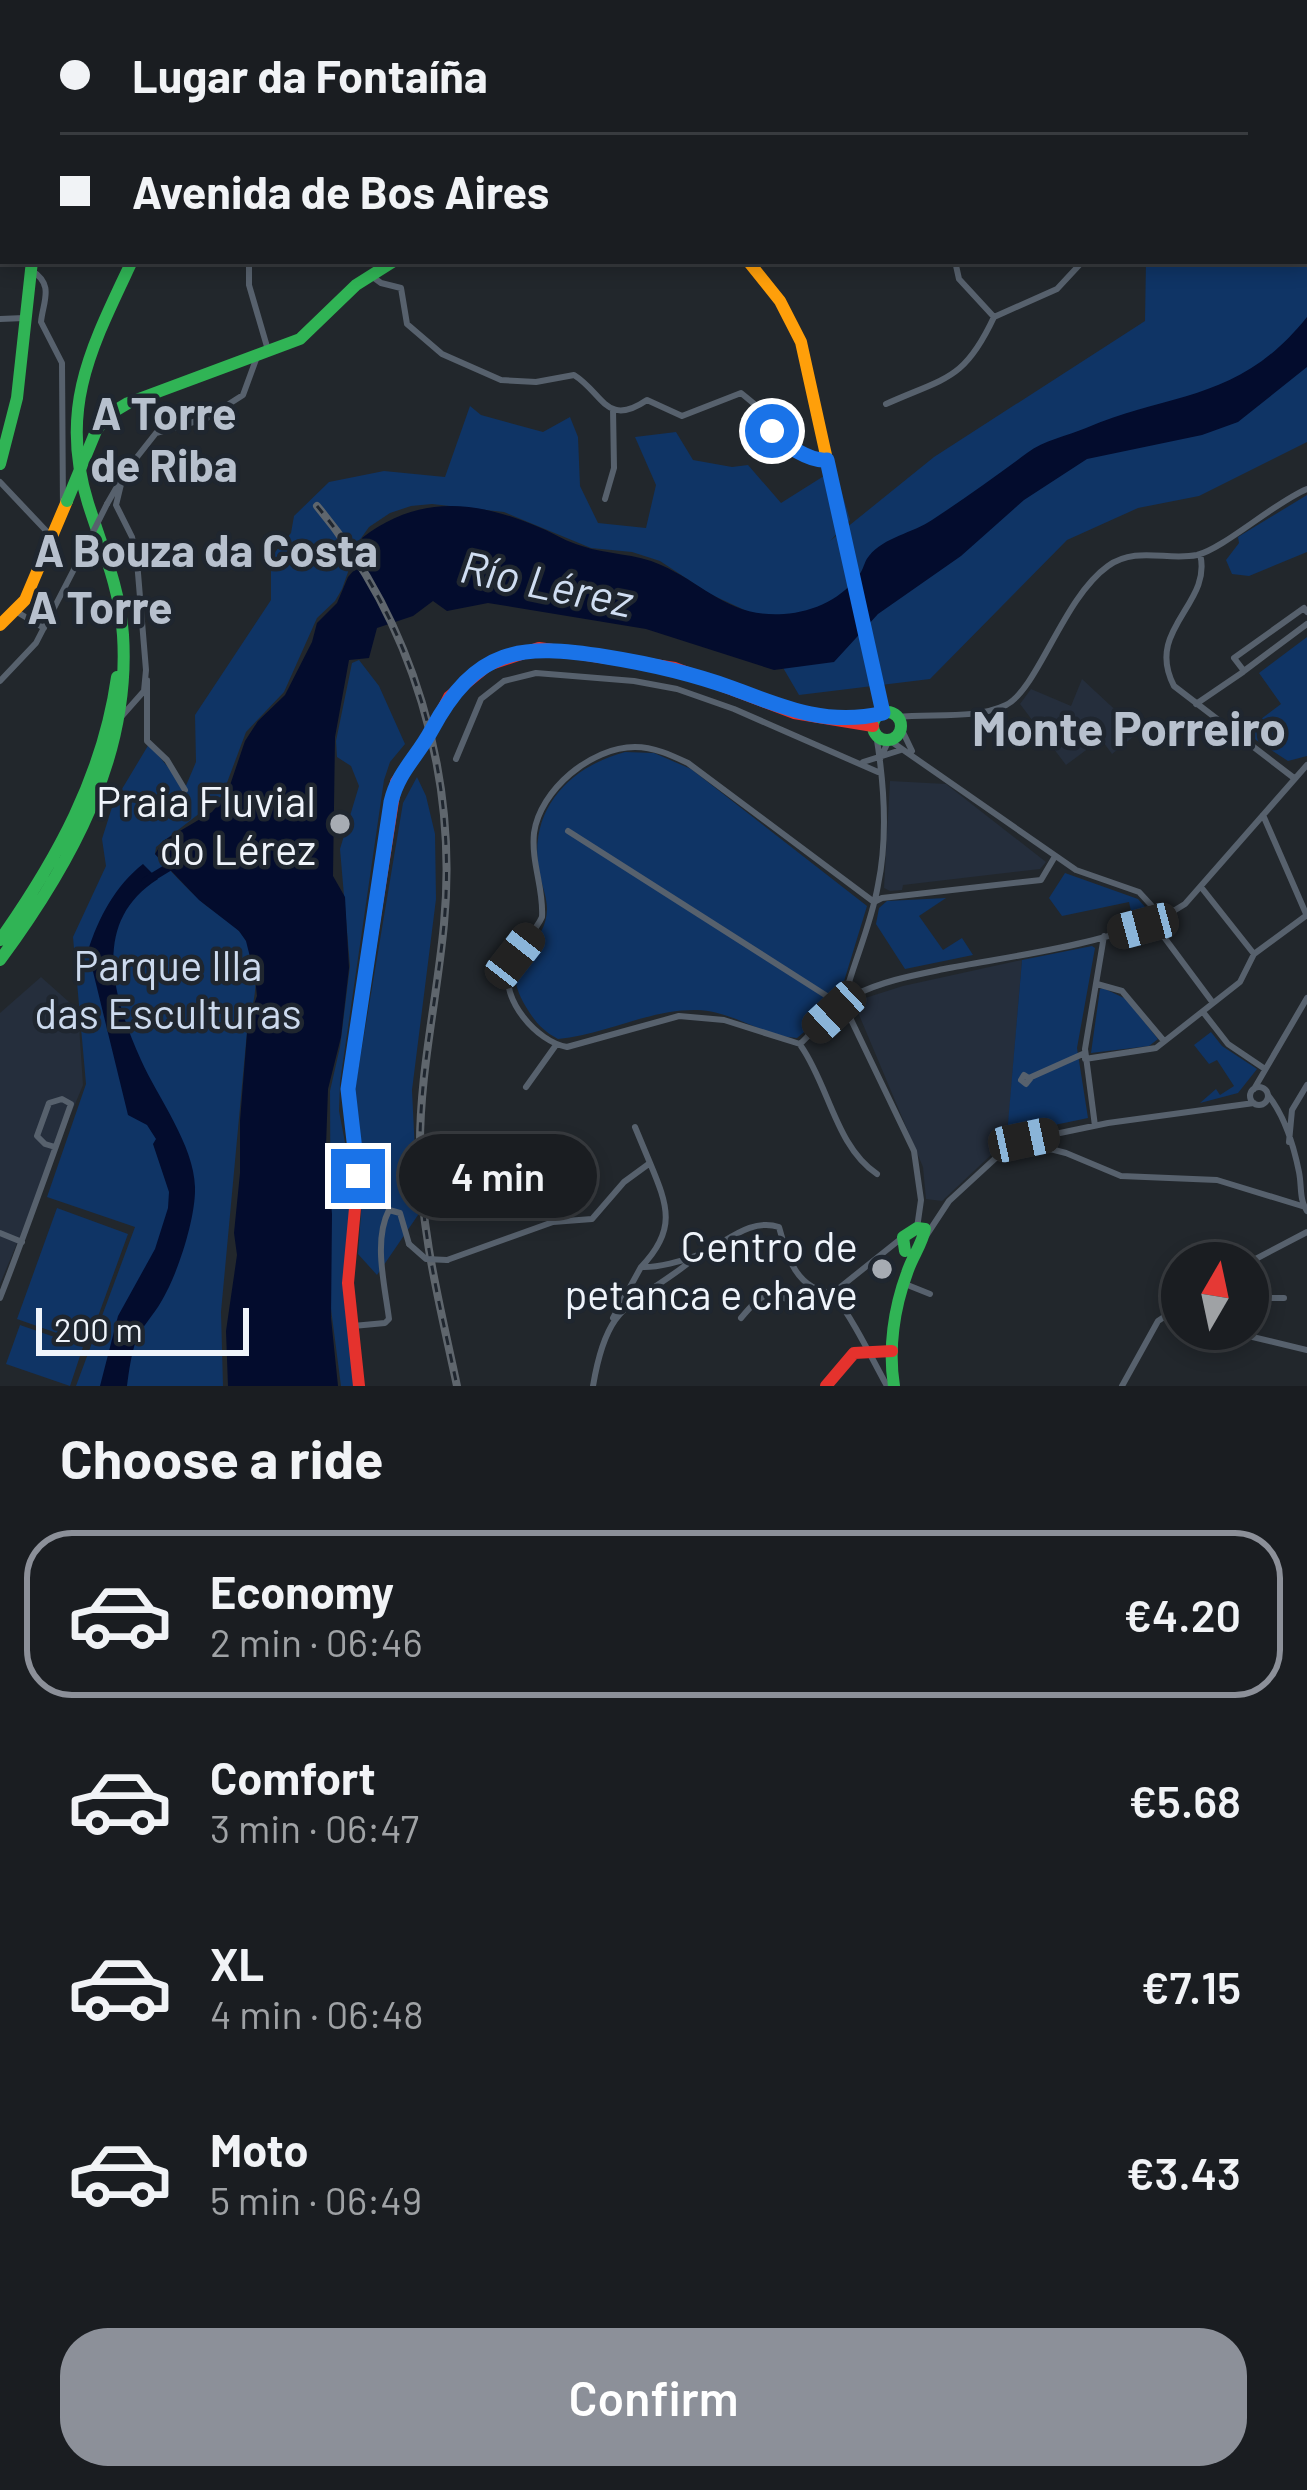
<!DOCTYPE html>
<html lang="en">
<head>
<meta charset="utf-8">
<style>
  :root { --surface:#1a1d21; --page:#23262a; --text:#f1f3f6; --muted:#9fa2a5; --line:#383b3f; --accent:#8c9099 }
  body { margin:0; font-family:Barlow,sans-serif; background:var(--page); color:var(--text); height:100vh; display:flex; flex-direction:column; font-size:45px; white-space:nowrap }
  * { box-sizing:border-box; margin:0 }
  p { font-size:39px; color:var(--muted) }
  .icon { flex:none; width:66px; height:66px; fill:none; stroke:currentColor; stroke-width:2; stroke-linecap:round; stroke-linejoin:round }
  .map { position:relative; height:1386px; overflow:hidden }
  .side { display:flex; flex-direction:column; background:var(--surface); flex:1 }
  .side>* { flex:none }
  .top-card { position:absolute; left:0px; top:0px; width:1308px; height:264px; box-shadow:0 6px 18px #0003,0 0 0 3px var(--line); display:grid; align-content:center; height:264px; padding:0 60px; background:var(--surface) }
  .needle { width:78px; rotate:9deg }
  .tools { position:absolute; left:1161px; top:1242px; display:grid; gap:24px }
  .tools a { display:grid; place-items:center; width:108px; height:108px; border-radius:50%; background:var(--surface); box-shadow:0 6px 18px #0003,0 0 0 3px var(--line); font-size:60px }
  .scale { position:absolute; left:36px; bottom:30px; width:213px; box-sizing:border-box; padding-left:12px; border:6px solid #eff4fb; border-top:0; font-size:33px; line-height:42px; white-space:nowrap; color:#eff4fb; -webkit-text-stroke:9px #1f262f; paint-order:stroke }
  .end { position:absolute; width:54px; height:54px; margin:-27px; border:15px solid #1a73e8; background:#fff; box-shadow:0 0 0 6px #fff }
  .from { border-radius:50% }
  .bubble { position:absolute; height:84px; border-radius:42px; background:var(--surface); box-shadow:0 6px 18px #0003,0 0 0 3px var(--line); font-size:39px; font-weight:600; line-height:84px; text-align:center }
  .car { position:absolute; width:36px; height:72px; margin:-36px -18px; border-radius:15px; box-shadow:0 0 9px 3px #0007; background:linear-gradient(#222 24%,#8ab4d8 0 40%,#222 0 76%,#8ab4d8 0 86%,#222 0) }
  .top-card b { display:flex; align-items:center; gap:42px; height:114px; font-size:45px }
  .top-card b+b { border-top:3px solid var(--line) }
  .top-card i { width:30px; height:30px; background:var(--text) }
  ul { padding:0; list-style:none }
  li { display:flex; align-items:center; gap:36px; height:168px; margin:0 24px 18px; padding:0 36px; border:6px solid transparent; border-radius:48px }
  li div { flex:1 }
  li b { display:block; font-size:45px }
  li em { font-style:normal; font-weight:600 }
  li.active { border-color:var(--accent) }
  li>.icon { width:108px; height:108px; stroke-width:1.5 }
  h2 { padding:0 60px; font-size:54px; line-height:144px }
  .primary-button { display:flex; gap:24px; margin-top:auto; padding:24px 60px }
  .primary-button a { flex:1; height:138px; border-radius:48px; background:var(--accent); color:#fff; font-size:48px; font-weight:600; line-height:138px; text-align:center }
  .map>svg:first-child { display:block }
  .built { fill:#252e3c }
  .green { fill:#0f3465 }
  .water { fill:#030c2d }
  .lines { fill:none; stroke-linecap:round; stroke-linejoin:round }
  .canal { stroke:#030c2d; stroke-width:8 }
  .street { stroke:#57616d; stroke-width:6 }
  .fast { stroke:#30b455; stroke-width:12 }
  .slow { stroke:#ff9f0a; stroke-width:12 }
  .jam { stroke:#e5322d; stroke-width:12 }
  .rail-casing { stroke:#5f666d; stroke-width:8 }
  .rail { stroke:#1f262f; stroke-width:3; stroke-dasharray:9; stroke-linecap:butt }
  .street-bridge { stroke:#57616d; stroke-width:6 }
  .fast-bridge { stroke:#30b455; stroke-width:12 }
  .route { stroke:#1a73e8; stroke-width:15 }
  .poi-dot { fill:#a7acb3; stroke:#1f262f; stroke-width:4.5 }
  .labels { text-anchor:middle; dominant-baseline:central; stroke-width:9; stroke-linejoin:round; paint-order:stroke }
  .poi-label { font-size:42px; fill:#eff4fb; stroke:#1f262f; text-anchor:end }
  .park-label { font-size:42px; fill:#ccdaee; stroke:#1f262f }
  .neighbourhood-label { font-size:45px; font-weight:bold; fill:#b7c0cd; stroke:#1f262f }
  .water-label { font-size:45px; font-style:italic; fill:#d0def2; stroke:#1f262f }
  .quarter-label { font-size:48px; font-weight:bold; fill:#b7c0cd; stroke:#1f262f }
</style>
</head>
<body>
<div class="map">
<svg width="1307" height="1386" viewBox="0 0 1307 1386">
  <rect width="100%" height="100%" fill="#22272c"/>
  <path class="built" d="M 1082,679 L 1139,732 L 1112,754 L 1101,739 L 1066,765 L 1020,704 L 1031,689 L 1071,706 Z
    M 890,781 L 946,784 L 1046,862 L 1040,869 L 903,885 L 902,890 L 890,891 L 884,888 Z
    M 1022,960 L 1007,1140 L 942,1201 L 926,1199 L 923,1167 L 857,1010 L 859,1000 L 903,986 Z
    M 41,977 L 78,1010 L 83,1085 L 0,1284 L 0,1013 Z"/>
  <path class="green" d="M 1307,183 L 1307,442 L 1199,496 L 1138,508 L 1067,540 L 930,679 L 799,695 L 751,613 L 710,594 L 660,561 L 632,552 L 591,548 L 504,512 L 432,504 L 411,506 L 390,513 L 369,527 L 359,541 L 342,589 L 335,601 L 317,618 L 284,692 L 246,732 L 222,796 L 156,847 L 155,854 C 170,870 185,887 202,902 C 213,912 229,919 239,931 C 261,954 258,995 248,1021 L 221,1312 L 223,1386 L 76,1386 L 135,1227 L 47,1197 L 86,1084 L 73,937 L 106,866 L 102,839 L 113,804 L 149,744 L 185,788 L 196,762 L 195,715 L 271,600 L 271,557 L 291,533 L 294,516 L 329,482 L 384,471 L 445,477 L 470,406 L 481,415 L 543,432 L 570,417 L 578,437 L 580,486 L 598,523 L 646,528 L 656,485 L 635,437 L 676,432 L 693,460 L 732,467 L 748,465 L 781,503 L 835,469 L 850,520 L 830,541 L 934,457 L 1145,321 L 1146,261 L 1305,261 Z
    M 1307,495 L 1307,552 L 1249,576 L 1232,574 L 1226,560 L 1239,543 L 1238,537 Z
    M 1307,637 L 1307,756 L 1288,761 L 1244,732 L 1281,704 L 1259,673 Z
    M 359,660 L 379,686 L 405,744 L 390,762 L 384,780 L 340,1082 L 339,1111 L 352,1179 L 345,1281 L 356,1386 L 341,1386 L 331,1309 L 330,1091 L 340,1047 L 350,966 L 340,849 L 359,786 L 351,766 L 337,757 L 336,741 L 352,663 Z
    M 625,752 L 654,753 L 691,769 L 867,906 L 841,991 L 832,999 L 830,1010 L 797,1038 C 762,1036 733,1011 697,1010 C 649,1009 605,1035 558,1039 C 543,1031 535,1022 526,1007 C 493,951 546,954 547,909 C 547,894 539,879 538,864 C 531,806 572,766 625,752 Z
    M 417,777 L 426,796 L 435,834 L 436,899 L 412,1090 L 418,1215 L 377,1275 L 358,1254 L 365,1160 L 353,1101 L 403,803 Z
    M 1065,873 L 1138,899 L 1146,908 L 1145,916 L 1133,920 L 1129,902 L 1062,916 L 1049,898 Z
    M 946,898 L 919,916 L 943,950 L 962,938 L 973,955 L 905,969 L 876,924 L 879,908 L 887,901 Z
    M 1092,946 L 1095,948 L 1077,1048 L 1088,1118 L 1007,1135 L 1022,960 Z
    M 1103,988 L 1126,999 L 1158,1039 L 1149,1046 L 1091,1053 L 1100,989 Z
    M 1211,1032 L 1222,1046 L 1257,1069 L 1238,1093 L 1200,1103 L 1216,1089 L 1220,1095 L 1234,1086 L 1217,1060 L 1209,1064 L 1194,1045 Z
    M 57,1208 L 128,1234 L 88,1344 L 17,1319 Z
    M 20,1325 L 83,1347 L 70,1386 L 6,1364 Z"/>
  <path class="water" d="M 1307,317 L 1307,367 L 1238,422 L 1202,435 L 1087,459 L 1024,500 L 961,556 L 878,614 L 834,662 L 774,670 L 646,629 L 488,603 L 447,611 L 433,601 L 413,616 L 377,628 L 369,658 L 349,660 L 335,737 L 333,876 L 345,897 L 349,968 L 341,1037 L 328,1089 L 326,1146 L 332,1214 L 331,1318 L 338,1386 L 228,1386 L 226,1331 L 237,1255 L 234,1233 L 240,1173 L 240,1121 L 248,1021 L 257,996 L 255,977 L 246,941 L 239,931 L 199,900 L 155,854 L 163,841 L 212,812 L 227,794 L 245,741 L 258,721 L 285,695 L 312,642 L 317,623 L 337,603 L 348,577 L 369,553 L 362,538 C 419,494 476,500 541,528 C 555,534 567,542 582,546 C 608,555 635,553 661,565 C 706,585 729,618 784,614 C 814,612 844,598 861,572 C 864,567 865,560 869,556 C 884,537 913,533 932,520 C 964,499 996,476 1027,453 C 1044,440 1067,436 1086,428 C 1174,391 1239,402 1307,317 Z
    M 143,864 L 158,879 C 90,922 113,998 141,1060 C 158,1098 194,1145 195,1187 C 196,1218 177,1276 161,1302 C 154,1315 141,1327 136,1341 C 131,1355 129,1371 127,1386 L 100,1386 L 118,1316 L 155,1249 L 168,1208 L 169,1192 L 153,1144 L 156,1139 L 147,1125 L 128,1115 L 88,951 C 98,918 116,885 143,864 Z"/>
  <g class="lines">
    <path class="canal" d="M 146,881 L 174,864"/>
    <path class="street" d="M 40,0 L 41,3
      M 391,0 L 398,3
      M 799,0 L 804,3
      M 1236,0 L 1236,3
      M 537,3 L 539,0
      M 0,56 L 3,60
      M 0,180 L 3,185
      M 249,261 L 249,285 L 268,350
      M 955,261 L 959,279 L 994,317
      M 31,270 C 55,285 43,301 41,322 L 62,363 L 63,510
      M 370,275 L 381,283 L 401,288 L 407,324 L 442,354 L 501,380 L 536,382 L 574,375 C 603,393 606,428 647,400 L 682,416 L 741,393 L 764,412 L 781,441 L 817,461 L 827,461
      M 0,319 L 24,318
      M 886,404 C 946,377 964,381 994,317 L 1057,289 L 1083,261
      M 0,482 L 52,537
      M 605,499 L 614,468 L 613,409
      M 107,504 L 126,471 L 156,433 L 207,418 L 243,395 L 258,354
      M 1200,554 C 1213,604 1144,629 1174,686 L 1294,778
      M 17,612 L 44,628
      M 1307,612 L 1304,608 L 1234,658 L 1244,671 L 1307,624
      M 147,680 L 147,741 L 167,760 L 185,790
      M 0,681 L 36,643 L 86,546
      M 1196,704 L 1243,672
      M 121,717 L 144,691 L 146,670 L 137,561 L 132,537 L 116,505 L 123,476
      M 897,717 C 931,713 975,720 1006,705 C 1038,689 1063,598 1108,566 C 1136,546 1167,561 1197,555 C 1223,549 1275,502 1307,489
      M 901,728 L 912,751
      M 876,734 C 884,782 888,837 878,885 C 871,926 853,963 843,1003 L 914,1151 L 921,1200 L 917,1228
      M 456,759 L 481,699 L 504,681 L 536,673 L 634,681 L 677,689 L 734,709 L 878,772
      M 880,759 L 889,740 L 1076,870 L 1139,892 L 1151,905 L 1158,929 L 1213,1003
      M 863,762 L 901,750
      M 1263,815 L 1307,916
      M 568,831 L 841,1005
      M 1201,887 L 1254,954
      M 874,902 L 688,763 C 671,755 654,747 635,747 C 591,747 540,790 534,833 C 531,863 544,889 542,917 C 534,935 515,948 509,967 C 500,999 537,1042 567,1047 L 679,1016 L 724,1020 L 800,1044 C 816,1029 834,1005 855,995 C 882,981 915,975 944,969 C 1016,955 1125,943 1185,904 L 1307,765
      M 874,902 L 882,898 L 1041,880 L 1054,858
      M 1097,984 L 1122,991 L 1164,1041
      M 1203,1012 L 1228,1044 L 1265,1069
      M 801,1046 C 829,1086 836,1147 877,1174
      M 1085,1059 L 1156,1048 L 1240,982 L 1254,954 L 1307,915
      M 1024,1075 L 1030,1079 L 1026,1084 L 1021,1080 Z
      M 1029,1078 L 1085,1053
      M 526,1087 L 556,1045
      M1250 1096a9 9 0 1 1 18 0a9 9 0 1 1-18 0Z
      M 1254,1089 L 1307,998
      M 1268,1095 C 1284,1115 1294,1147 1299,1172 C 1302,1187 1299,1199 1307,1211
      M 1095,1126 L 1085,1049 L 1104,936
      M 635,1127 L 650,1163
      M 1023,1142 L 1066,1153 L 1121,1176 L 1217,1180 L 1302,1206
      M 1289,1142 L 1292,1110 L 1307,1085
      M 548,1185 L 566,1218
      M 0,1233 L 22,1242
      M 926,1236 L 949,1201 L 1012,1143 L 1108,1123 L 1254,1103
      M 447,1260 L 553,1222 L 592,1219 L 624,1182 L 650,1163 C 668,1206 677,1230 641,1267
      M 1248,1263 L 1307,1232
      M 905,1284 L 930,1294
      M 0,1298 C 25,1234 48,1169 71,1104 L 62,1099 L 49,1103 L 37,1136 L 45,1144 L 55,1147
      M 1248,1298 L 1284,1298
      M 613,1318 L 641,1267 C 657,1268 683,1261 698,1255 C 724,1245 749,1217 779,1227 C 787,1256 796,1290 833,1293
      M 741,1318 C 766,1288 766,1293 801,1303 L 823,1293
      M 353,1326 L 385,1323 L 389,1319 C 385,1286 373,1241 389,1210 L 400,1213 L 409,1244
      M 1219,1329 L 1307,1350
      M 593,1386 C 608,1296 634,1308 696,1257
      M 887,1386 C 869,1353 855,1323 833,1293 L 903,1237
      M 1122,1386 L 1158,1321 L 1182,1305"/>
    <path class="fast" d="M 52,0 L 54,3
      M 87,3 L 89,0
      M 96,431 L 108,415 L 128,403 L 300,339 L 356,285 L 394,261
      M 0,464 L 17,398 L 32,261
      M873 726a14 14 0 1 1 28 0a14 14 0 1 1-28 0Z
      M 0,940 C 57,859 103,776 117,677
      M 0,960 C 70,865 131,757 123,635 C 120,589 102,547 88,503 C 58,408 92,346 132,261
      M 894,1386 C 888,1349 894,1308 907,1273 C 912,1257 922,1245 925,1229 L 917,1228 L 903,1237 L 905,1251"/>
    <path class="slow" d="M 249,0 L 255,3
      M 748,261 L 780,301 L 801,342 L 883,713
      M 0,625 L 25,600 L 67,501"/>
    <path class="jam" d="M 111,0 L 115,3
      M 294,3 L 295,0
      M 931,3 L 936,0
      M 359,1386 L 348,1283 L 358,1176 L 348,1089 L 396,782 L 429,736 L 449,697 L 488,665 L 539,648 L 675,668 L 794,713 L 873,726
      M 826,1386 L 854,1353 L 892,1351"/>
    <g class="rail-casing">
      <path id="rail" d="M 0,156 L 3,160
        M 317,506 C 413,621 458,775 444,924 C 437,1000 419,1075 420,1151 C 420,1231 441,1309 457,1386"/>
    </g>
    <use href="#rail" class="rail"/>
    <path class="street-bridge" d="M 86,546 L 107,504
      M 409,1244 L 426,1259 L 447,1260"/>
    <path class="fast-bridge" d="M 67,501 L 96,431"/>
  </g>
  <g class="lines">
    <path class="route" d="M 358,1176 L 348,1089 L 391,802 C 398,772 417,757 431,731 C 476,647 520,643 607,657 C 651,664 690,673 732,688 C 782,707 828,727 883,713 L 827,460 C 811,462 782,444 772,431"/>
  </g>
  <g class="poi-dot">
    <circle cx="340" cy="824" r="12"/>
    <circle cx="882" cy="1269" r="12"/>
  </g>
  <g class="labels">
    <g class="poi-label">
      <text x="316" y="800">Praia Fluvial<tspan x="316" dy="48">do Lérez</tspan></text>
      <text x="858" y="1245">Centro de<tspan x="858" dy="48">petanca e chave</tspan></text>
    </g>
    <g class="park-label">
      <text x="168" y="964">Parque Illa<tspan x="168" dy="48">das Esculturas</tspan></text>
    </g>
    <g class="neighbourhood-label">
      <text x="164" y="412">A Torre<tspan x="164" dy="52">de Riba</tspan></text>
      <text x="206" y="549">A Bouza da Costa</text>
      <text x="100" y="606">A Torre</text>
    </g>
    <g class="water-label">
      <text transform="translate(547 582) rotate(12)">Río Lérez</text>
    </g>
    <g class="quarter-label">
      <text x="1129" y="727">Monte Porreiro</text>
    </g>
  </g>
</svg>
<div class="tools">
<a><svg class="needle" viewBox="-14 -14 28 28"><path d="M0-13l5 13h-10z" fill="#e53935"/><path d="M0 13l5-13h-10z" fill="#9fa2a5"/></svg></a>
</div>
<div class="scale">200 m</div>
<i class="end from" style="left:772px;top:431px"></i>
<i class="end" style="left:358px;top:1176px"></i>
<div class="bubble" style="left:399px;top:1134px;width:198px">4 min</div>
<i class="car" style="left:1143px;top:926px;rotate:255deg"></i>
<i class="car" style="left:515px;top:956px;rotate:38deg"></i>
<i class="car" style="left:834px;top:1012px;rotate:227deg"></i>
<i class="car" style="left:1024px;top:1140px;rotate:78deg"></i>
<div class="top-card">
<b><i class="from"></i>Lugar da Fontaíña</b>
<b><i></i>Avenida de Bos Aires</b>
</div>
</div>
<section class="side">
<h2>Choose a ride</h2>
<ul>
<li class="active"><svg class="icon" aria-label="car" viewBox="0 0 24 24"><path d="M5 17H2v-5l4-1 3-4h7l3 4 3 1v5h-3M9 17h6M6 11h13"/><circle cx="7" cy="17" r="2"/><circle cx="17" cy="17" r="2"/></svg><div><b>Economy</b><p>2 min · 06:46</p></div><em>€4.20</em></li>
<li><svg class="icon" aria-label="car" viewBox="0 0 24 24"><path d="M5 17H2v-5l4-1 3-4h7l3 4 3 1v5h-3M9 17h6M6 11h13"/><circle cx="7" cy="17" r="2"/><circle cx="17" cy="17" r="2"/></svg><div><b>Comfort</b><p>3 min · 06:47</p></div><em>€5.68</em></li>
<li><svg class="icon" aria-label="car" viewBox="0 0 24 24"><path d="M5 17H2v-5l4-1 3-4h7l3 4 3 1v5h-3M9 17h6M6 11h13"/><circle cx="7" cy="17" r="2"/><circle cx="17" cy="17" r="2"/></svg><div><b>XL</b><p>4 min · 06:48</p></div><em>€7.15</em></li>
<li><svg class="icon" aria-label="car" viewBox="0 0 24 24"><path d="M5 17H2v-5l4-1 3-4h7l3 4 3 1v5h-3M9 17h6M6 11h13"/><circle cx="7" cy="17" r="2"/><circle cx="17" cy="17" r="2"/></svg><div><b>Moto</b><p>5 min · 06:49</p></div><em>€3.43</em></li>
</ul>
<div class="primary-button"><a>Confirm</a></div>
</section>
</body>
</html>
